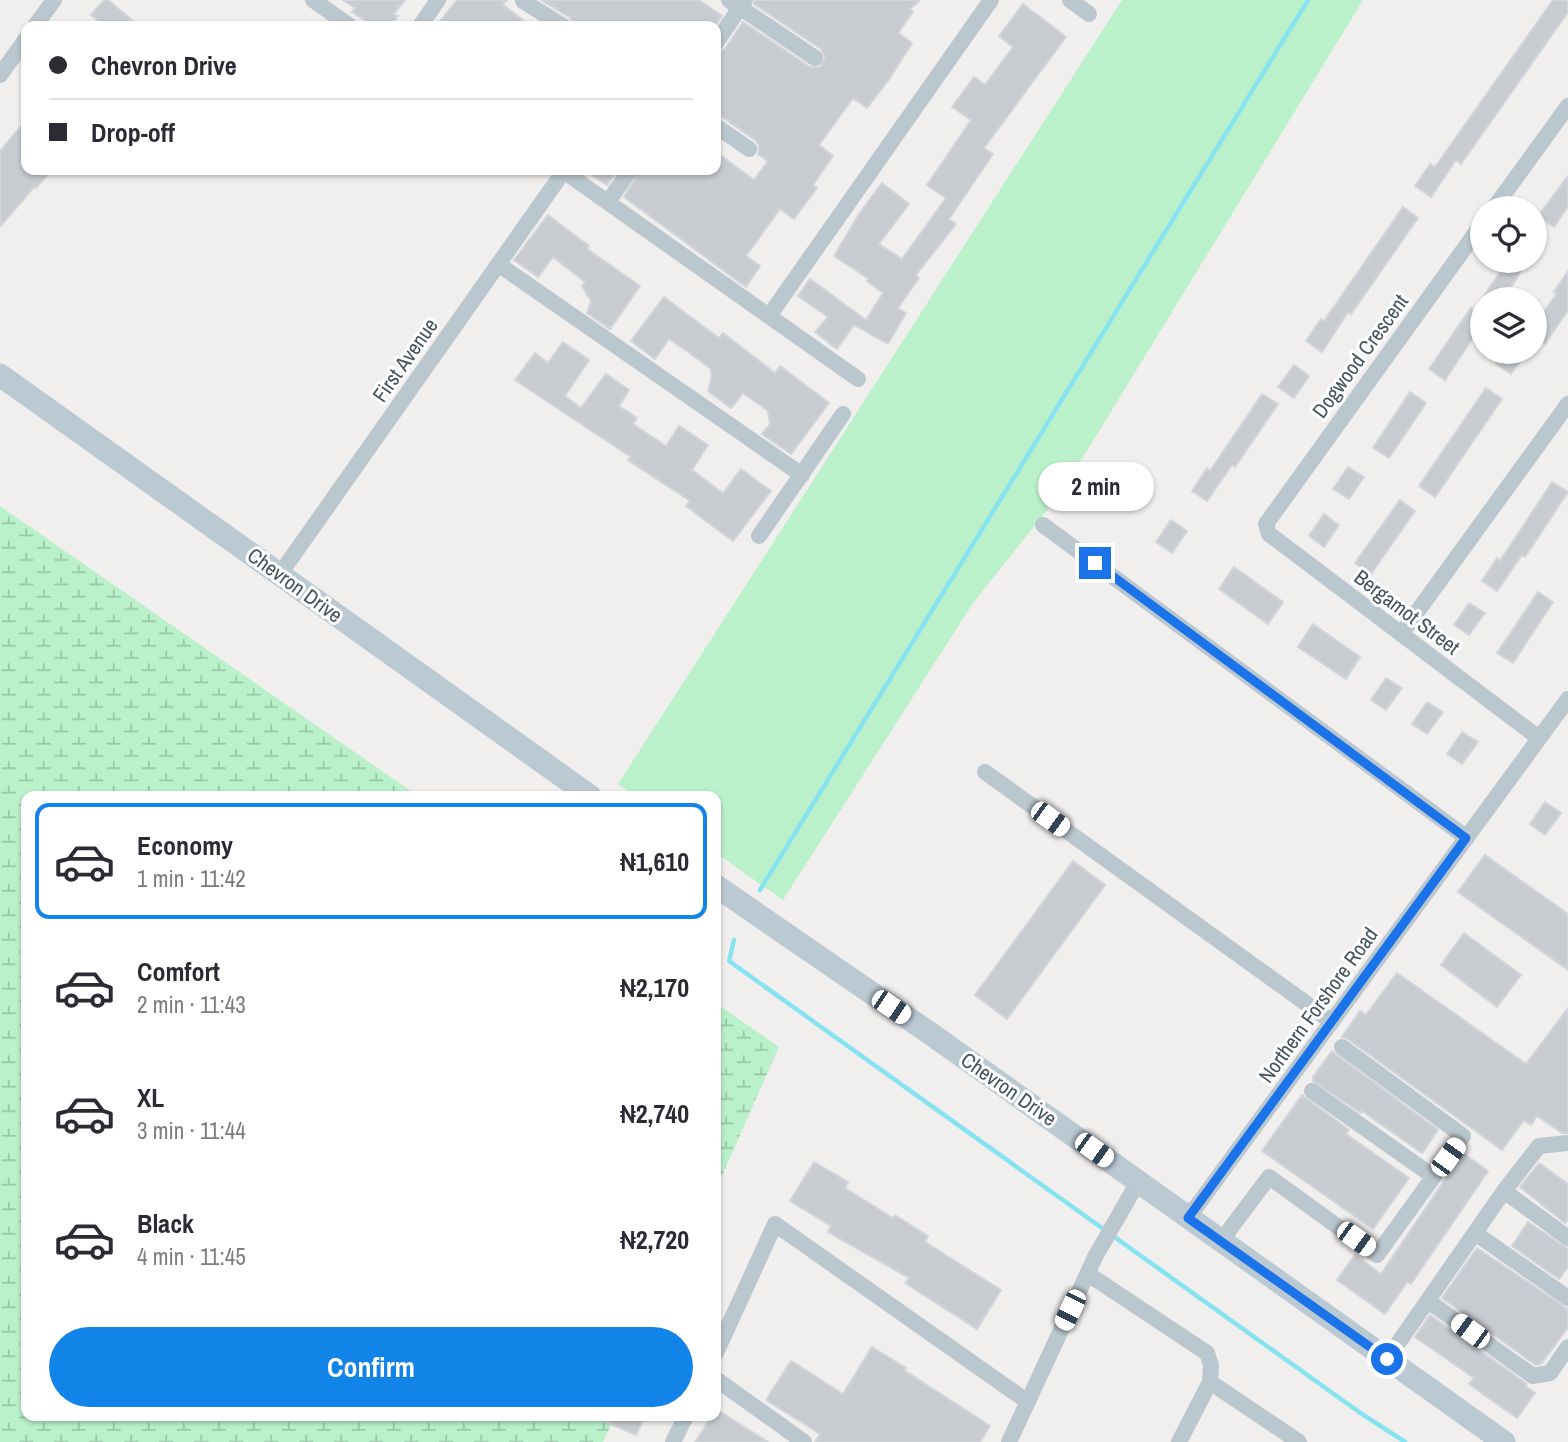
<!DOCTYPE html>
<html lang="en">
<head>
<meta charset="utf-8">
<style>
  :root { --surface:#fff; --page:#f2f2f3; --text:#2b2b33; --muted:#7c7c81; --line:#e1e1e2; --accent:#1283e7 }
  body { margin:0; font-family:"Archivo Narrow",sans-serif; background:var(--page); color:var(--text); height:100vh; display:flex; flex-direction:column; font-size:26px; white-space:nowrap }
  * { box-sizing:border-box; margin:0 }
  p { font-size:23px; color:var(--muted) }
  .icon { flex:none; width:38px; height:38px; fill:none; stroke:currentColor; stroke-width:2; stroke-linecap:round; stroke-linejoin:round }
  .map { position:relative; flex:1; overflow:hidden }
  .details { position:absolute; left:21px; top:791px; width:700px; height:630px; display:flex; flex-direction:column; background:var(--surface); border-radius:14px; box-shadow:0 2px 5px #0004 }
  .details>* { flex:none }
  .banner { position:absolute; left:21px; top:21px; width:700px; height:154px; border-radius:14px; box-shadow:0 2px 5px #0004; display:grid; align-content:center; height:154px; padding:0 28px; background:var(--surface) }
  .tools { position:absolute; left:1470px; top:196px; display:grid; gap:14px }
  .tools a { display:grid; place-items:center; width:77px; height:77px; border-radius:50%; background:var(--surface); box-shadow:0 2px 5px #0004; font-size:35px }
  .end { position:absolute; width:32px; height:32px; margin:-16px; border:9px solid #1a73e8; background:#fff; box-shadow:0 0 0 4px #fff }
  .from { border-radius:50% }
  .bubble { position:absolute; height:49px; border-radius:24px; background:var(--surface); box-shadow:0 2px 5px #0004; font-size:23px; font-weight:700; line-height:49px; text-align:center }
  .car { position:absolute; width:21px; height:42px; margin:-21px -10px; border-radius:9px; box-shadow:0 0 5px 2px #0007; background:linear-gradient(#fff 24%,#345 0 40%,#fff 0 76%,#345 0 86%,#fff 0) }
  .banner b { display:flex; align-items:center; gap:24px; height:66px; font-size:26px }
  .banner b+b { border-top:2px solid var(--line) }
  .banner i { width:18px; height:18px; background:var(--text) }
  ul { padding:12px 0 0; list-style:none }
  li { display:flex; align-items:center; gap:21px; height:116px; margin:0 14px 10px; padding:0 14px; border:4px solid transparent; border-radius:14px }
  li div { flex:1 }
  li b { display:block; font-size:26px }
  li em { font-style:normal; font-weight:700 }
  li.on { border-color:var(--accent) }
  li>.icon { width:63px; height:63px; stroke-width:1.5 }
  .primary-button { display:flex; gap:14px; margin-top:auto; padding:14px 28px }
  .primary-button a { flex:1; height:80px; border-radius:42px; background:var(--accent); color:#fff; font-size:28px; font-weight:700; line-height:80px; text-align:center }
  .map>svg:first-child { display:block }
  .green { fill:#baf1ca }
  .wetland { fill:url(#wetland-marsh) }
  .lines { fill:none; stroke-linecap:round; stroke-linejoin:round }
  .stream { stroke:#86e3ef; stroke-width:4.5 }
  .building { fill:#c8ccd1; stroke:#d2d5da; stroke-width:2 }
  .minor { stroke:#bbc7ce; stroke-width:16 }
  .secondary { stroke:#bbc9d3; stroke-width:23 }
  .route { stroke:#1a73e8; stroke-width:9 }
  .labels { text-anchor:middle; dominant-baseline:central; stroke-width:6; stroke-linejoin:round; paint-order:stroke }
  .street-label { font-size:21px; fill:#45545c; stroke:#fff }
</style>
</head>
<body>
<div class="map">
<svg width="1568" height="1442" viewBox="0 0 1568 1442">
  <defs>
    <pattern id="wetland-marsh" width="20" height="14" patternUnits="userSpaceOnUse" patternTransform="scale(1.75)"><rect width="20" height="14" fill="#baf1ca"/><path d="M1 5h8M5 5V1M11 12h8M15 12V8" fill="none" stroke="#99c6a7"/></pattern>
  </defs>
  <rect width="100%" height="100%" fill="#f1eeee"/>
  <path class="green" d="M 1122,0 L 1363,0 L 1063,490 L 973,603 L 783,900 L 716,853 L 716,796 L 636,796 L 618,784 Z"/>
  <path class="wetland" d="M 0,506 L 418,796 L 26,796 L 26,1416 L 615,1416 L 603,1442 L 0,1442 Z
    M 716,1003 L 779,1047 L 716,1189 Z"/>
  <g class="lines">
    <path class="stream" d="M 760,890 L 1308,0
      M 734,940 L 729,961 L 1359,1412 L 1405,1442"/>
  </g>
  <path class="building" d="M 104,0 L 108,0 L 139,26 L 104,26 L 91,15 Z
    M 343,0 L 405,0 L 394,14 L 398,16 L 391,26 L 374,26 L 352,12 L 355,8 Z
    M 457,0 L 507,0 L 503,5 L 531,26 L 436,26 Z
    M 541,0 L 699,0 L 722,16 L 715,26 L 575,26 L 569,17 Z
    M 755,0 L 920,0 L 910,9 L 913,12 L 898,33 L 912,43 L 890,78 L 867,108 L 853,98 L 819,145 L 833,156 L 813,185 L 817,188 L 794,219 L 780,209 L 746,256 L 760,266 L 746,287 L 624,197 L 640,170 L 716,170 L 716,152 L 754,180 L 768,161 L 758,154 L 759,145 L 755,140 L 722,117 L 716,116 L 716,53 L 725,49 L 743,22 L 810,67 L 820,67 L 825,58 L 821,49 L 754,4 Z
    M 1553,0 L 1568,0 L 1568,12 L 1461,164 L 1456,160 L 1431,197 L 1415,186 L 1430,164 L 1435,167 Z
    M 1023,4 L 1066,37 L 984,148 L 993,154 L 949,219 L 956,224 L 916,275 L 919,278 L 898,308 L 906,313 L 888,344 L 854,325 L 837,349 L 815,332 L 828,317 L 798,296 L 810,279 L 866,320 L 883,293 L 867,281 L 869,279 L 834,256 L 859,214 L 882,183 L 909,204 L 879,244 L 902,259 L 946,198 L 927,185 L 971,120 L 952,107 L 974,77 L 985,85 L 1013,47 L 999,36 Z
    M 26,120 L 26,170 L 52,170 L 36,188 L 34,187 L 0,227 L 0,151 Z
    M 584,170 L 617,170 L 607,185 Z
    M 1568,176 L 1568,206 L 1554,227 L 1538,216 Z
    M 1403,207 L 1418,218 L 1351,314 L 1348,312 L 1322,352 L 1306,341 L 1321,319 L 1324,321 Z
    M 548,215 L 589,246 L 587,249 L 640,286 L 610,329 L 587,313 L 591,301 L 582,286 L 585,282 L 553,257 L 538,277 L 514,260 Z
    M 1508,261 L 1527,261 L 1504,299 L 1482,299 L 1482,324 L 1445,380 L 1429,369 L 1471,308 L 1474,310 Z
    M 1568,271 L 1568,310 L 1545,344 L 1535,337 L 1535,325 L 1557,293 L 1554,292 Z
    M 664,297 L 719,338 L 723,333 L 775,373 L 780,366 L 829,403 L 791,454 L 762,434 L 770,424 L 768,411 L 743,393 L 731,408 L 708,391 L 712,376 L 710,368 L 688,352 L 669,339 L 655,359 L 631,341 Z
    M 563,342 L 589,360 L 565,396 L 581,408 L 606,374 L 629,390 L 619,406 L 637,418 L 633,424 L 666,446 L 679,426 L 708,445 L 692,470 L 723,493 L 741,469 L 771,491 L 733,541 L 686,506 L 690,501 L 628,460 L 631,457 L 515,380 L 535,353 L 548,363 Z
    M 1504,352 L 1527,352 L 1511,374 L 1496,364 Z
    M 1294,365 L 1309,376 L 1294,398 L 1278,387 Z
    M 1486,388 L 1502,399 L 1435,497 L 1419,486 Z
    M 1410,392 L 1426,403 L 1389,458 L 1373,448 Z
    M 1262,394 L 1278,404 L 1235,467 L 1232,465 L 1207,501 L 1192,491 L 1207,468 L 1210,471 Z
    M 1348,467 L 1364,477 L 1349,499 L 1333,489 Z
    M 1552,482 L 1568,492 L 1525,557 L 1522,555 L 1497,591 L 1482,581 L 1497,558 L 1500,561 Z
    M 1400,500 L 1415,511 L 1371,574 L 1355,563 Z
    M 1324,514 L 1339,525 L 1324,547 L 1309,536 Z
    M 1171,520 L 1187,531 L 1172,553 L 1156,542 Z
    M 1234,567 L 1283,602 L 1268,624 L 1219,589 Z
    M 1538,592 L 1553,602 L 1513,663 L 1497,653 Z
    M 1469,603 L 1485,613 L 1469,635 L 1454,625 Z
    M 1313,624 L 1360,657 L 1346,679 L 1298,647 Z
    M 1386,678 L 1402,688 L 1386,710 L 1371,700 Z
    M 1427,702 L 1443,712 L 1427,734 L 1412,724 Z
    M 1462,732 L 1478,742 L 1462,764 L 1447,754 Z
    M 1545,802 L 1561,813 L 1545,835 L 1530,824 Z
    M 1485,855 L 1568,914 L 1568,970 L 1458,892 Z
    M 1073,861 L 1105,885 L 1007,1019 L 975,995 Z
    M 1464,933 L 1521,975 L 1497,1007 L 1441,965 Z
    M 1397,973 L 1526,1064 L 1568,1008 L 1568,1133 L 1562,1133 L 1537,1116 L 1531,1125 L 1524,1120 L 1502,1150 L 1348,1039 L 1342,1037 L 1360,1011 L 1366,1015 Z
    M 1332,1051 L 1438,1130 L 1422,1153 L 1362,1111 L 1361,1113 L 1313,1081 L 1313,1077 Z
    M 1302,1095 L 1349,1130 L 1346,1134 L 1409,1178 L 1373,1229 L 1262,1151 Z
    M 1463,1153 L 1488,1171 L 1411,1284 L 1407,1282 L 1385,1314 L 1337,1280 L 1355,1255 L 1381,1274 Z
    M 814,1162 L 848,1182 L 845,1188 L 893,1218 L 895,1215 L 928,1236 L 925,1242 L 1001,1290 L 977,1329 L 905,1283 L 909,1278 L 828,1232 L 831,1226 L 790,1201 Z
    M 1539,1163 L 1568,1184 L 1568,1219 L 1565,1223 L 1520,1187 Z
    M 1528,1222 L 1568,1249 L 1568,1267 L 1559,1279 L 1512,1246 Z
    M 1477,1248 L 1568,1309 L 1568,1327 L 1541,1364 L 1536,1365 L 1442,1298 Z
    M 1430,1315 L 1527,1384 L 1525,1386 L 1535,1393 L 1517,1418 L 1469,1384 L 1474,1378 L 1415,1337 Z
    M 872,1347 L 906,1368 L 904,1370 L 990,1426 L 980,1442 L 815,1442 L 820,1434 L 766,1400 L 791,1361 L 843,1394 Z
    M 716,1409 L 768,1442 L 695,1442 L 712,1416 L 716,1416 Z
    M 593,1416 L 645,1416 L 636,1435 Z"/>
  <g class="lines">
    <path class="minor" d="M 313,0 L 350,26
      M 729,0 L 815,58
      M 1070,0 L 1089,14
      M 523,1 L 563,26
      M 35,26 L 54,0
      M 420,26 L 438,0
      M 716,43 L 745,0
      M 0,75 L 26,39
      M 716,126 L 749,149
      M 562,170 L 858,379
      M 608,202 L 630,170
      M 1494,208 L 1568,106
      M 1482,224 L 1266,524 L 1269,534 L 1539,738
      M 498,264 L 802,475
      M 769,316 L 991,0
      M 1043,525 L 1467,838
      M 759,536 L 843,414
      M 280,574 L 564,171
      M 1401,634 L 1568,404
      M 985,772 L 1332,1022
      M 1312,1091 L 1434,1177
      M 1504,1191 L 1568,1238
      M 1188,1218 L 1568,699
      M 1475,1233 L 1568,1298
      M 1221,1241 L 1269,1177 L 1377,1255 L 1463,1136 L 1342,1047
      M 1088,1274 L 1207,1353 L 1211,1365 L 1210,1382 L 1179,1442
      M 1428,1301 L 1533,1376 L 1550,1373 L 1568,1347
      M 716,1353 L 775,1224 L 1028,1402
      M 1387,1359 L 1504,1191 L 1539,1146 L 1568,1143
      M 716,1379 L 804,1442
      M 1210,1382 L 1299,1442
      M 673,1442 L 686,1416
      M 1009,1442 L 1095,1257 L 1138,1182"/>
    <path class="secondary" d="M 0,375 L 590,796
      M 716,886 L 931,1034 L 1504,1442"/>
  </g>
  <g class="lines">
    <path class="route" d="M 1095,563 L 1466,838 L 1188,1218 L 1387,1359"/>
  </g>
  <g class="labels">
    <g class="street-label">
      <text transform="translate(1360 356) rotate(-54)">Dogwood Crescent</text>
      <text transform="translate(405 360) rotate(-55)">First Avenue</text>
      <text transform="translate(295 585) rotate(36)">Chevron Drive</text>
      <text transform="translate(1407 612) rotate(37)">Bergamot Street</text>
      <text transform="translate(1318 1005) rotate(-54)">Northern Forshore Road</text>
      <text transform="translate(1009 1089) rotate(35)">Chevron Drive</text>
    </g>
  </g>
</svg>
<div class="tools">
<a><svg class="icon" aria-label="locate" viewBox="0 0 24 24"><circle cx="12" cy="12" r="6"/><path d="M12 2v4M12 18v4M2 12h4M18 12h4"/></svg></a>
<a><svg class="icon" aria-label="layers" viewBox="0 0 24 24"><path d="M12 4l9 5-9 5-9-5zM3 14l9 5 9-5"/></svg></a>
</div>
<i class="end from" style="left:1387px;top:1359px"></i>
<i class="end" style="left:1095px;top:563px"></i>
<div class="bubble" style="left:1038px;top:462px;width:116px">2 min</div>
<i class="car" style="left:1050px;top:819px;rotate:126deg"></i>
<i class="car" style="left:891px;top:1007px;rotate:124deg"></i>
<i class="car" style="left:1094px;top:1150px;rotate:126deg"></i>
<i class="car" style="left:1448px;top:1157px;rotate:36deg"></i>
<i class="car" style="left:1356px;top:1239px;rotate:126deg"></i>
<i class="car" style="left:1070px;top:1310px;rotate:206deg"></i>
<i class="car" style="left:1470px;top:1331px;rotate:306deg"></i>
<div class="banner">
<b><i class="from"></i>Chevron Drive</b>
<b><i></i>Drop-off</b>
</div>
<section class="details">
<ul>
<li class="on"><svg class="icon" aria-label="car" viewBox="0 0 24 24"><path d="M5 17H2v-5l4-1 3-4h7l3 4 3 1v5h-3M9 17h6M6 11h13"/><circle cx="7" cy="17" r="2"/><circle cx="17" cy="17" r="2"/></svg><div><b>Economy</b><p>1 min · 11:42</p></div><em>₦1,610</em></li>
<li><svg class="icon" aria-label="car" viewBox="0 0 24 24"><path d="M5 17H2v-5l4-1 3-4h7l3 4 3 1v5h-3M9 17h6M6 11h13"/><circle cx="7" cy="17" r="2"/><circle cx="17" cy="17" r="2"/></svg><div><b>Comfort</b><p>2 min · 11:43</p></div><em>₦2,170</em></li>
<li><svg class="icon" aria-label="car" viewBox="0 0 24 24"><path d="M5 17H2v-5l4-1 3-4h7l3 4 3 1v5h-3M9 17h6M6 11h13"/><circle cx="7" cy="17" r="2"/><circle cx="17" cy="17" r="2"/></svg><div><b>XL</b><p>3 min · 11:44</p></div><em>₦2,740</em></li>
<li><svg class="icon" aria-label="car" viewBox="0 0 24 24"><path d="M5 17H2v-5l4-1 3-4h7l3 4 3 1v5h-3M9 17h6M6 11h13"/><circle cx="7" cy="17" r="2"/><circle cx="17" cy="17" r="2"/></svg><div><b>Black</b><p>4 min · 11:45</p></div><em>₦2,720</em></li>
</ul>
<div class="primary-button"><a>Confirm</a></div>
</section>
</div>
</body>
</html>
